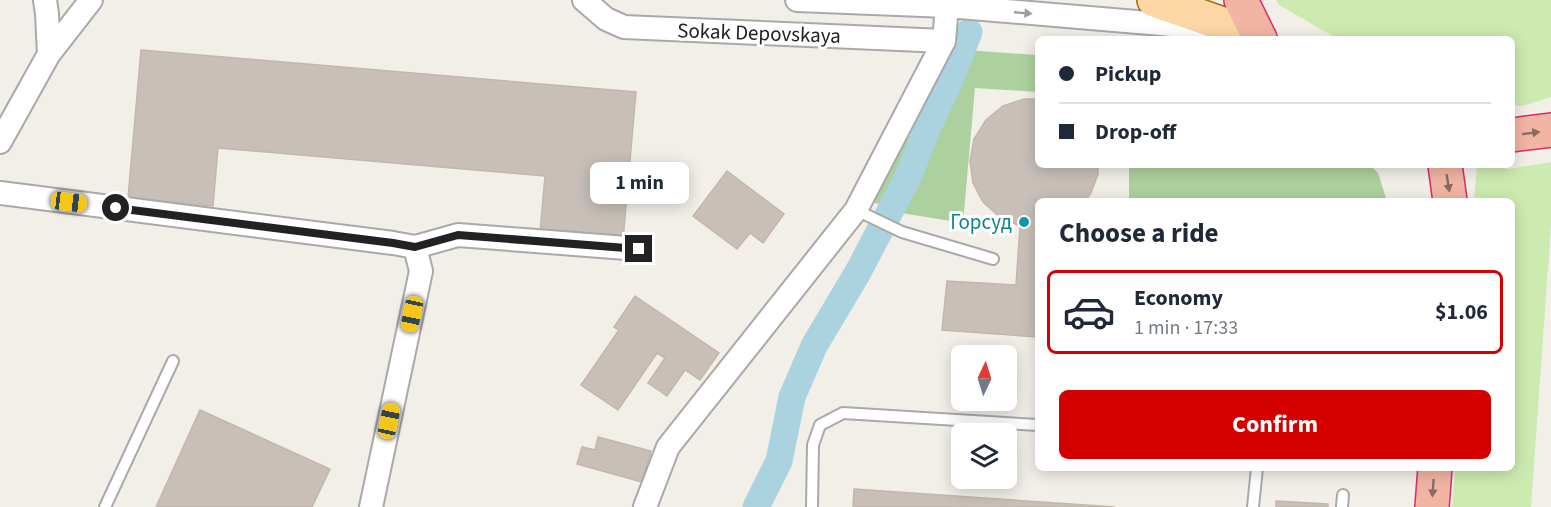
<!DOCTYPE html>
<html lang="en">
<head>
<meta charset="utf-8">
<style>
  :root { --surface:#fff; --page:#f6f6f7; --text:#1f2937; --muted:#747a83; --line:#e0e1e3; --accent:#d40000 }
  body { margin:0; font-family:"Source Sans 3",sans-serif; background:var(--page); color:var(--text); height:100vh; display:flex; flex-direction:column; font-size:22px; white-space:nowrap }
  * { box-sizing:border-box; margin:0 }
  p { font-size:20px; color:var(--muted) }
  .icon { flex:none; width:33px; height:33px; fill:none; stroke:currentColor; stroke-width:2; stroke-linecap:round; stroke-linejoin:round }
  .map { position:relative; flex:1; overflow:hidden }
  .details { position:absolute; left:1035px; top:198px; width:480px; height:273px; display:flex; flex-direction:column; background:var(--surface); border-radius:9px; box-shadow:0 3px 15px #0003 }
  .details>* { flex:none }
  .guide { position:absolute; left:1035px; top:36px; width:480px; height:132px; border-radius:9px; box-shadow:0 3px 15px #0003; display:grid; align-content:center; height:132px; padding:0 24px; background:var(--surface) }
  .needle { width:39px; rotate:4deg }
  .fabs { position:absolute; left:951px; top:345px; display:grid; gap:12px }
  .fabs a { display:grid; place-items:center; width:66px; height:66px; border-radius:9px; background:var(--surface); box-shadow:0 3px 15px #0003; font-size:30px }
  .end { position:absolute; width:27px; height:27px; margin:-14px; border:8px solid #222; background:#fff; box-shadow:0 0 0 3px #fff }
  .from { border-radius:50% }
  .bubble { position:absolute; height:42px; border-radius:9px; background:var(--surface); box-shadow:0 3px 15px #0003; font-size:20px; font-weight:700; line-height:42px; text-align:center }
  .car { position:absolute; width:18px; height:36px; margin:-18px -9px; border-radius:8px; box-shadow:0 0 4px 2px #0007; background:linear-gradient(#f5c518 24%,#345 0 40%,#f5c518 0 76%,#345 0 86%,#f5c518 0) }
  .guide b { display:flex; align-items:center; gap:21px; height:57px; font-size:22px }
  .guide b+b { border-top:2px solid var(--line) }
  .guide i { width:15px; height:15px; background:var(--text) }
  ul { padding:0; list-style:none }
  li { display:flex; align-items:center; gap:18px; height:84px; margin:0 12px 9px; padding:0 12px; border:3px solid transparent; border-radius:9px }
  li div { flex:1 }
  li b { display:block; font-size:22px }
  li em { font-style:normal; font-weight:700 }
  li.current { border-color:var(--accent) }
  li>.icon { width:54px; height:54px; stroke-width:1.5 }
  h2 { padding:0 24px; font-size:27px; line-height:72px }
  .cta { display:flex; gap:12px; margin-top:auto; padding:12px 24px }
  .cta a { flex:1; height:69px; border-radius:9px; background:var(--accent); color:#fff; font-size:24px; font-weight:700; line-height:69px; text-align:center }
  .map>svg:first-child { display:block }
  .grass { fill:#cdebb0 }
  .forest { fill:#add19e }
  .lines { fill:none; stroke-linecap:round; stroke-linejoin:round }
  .canal { stroke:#aad3df; stroke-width:27 }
  .building { fill:#c7bfb8; stroke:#c4b6ab; stroke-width:1.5 }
  .service-casing { stroke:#a9a9a9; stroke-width:14 }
  .minor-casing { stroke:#a9a9a9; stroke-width:26 }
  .primary-casing { stroke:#a06b00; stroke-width:36 }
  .trunk-casing { stroke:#dc2a67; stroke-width:36 }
  .service { stroke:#fff; stroke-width:10 }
  .minor { stroke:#fff; stroke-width:22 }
  .primary { stroke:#fcd6a4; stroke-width:33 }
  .trunk { stroke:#f2b4a3; stroke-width:33 }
  .oneway { fill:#9c9c9c }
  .oneway2 { fill:#8a6b62 }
  .route { stroke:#222; stroke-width:8 }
  .culture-dot { fill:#0f9aa8; stroke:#fff; stroke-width:2 }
  .labels { text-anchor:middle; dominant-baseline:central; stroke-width:6; stroke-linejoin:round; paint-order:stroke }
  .street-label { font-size:21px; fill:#222; stroke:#fff }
  .culture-label { font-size:21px; fill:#0d838f; stroke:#fff; text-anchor:end }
</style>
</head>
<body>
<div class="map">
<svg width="1551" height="507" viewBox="0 0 1551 507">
  <rect width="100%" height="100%" fill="#f2efe9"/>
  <path class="grass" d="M 1276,0 L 1551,0 L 1551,97 L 1522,106 L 1512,105 L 1512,39 L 1338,39 L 1279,5 Z
    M 1551,162 L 1551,226 L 1531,507 L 1452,507 L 1455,468 L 1512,468 L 1512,201 L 1474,201 L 1477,165 L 1497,165 L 1508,169 Z"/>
  <path class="forest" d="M 965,50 L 1038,55 L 1038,92 L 975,88 L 963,223 L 901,213 L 868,200 Z
    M 1129,165 L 1370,165 L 1378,173 L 1387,201 L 1129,201 Z"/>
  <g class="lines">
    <path class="canal" d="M 756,507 L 779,461 L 792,397 L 814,346 L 858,272 L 909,175 L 927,129 L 953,73 L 969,32"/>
  </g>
  <path class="building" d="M 141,50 L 636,92 L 623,240 L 540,232 L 545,176 L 218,148 L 213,206 L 128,198 Z
    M 1024,99 L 1038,99 L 1038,165 L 1098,165 L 1098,174 L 1091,193 L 1085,201 L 1038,201 L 1038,337 L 942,330 L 947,281 L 1016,285 L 1020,226 L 1000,217 L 983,202 L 973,183 L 970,161 L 974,139 L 986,120 L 1003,106 Z
    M 727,171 L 784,214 L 763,243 L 750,233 L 737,249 L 693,216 Z
    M 635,296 L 719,353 L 700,380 L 685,370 L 667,396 L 648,383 L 665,358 L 657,353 L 618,410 L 581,385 L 619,330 L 614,327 Z
    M 200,410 L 330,469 L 312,507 L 156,507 Z
    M 598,437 L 651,451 L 642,482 L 577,464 L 582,447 L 595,450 Z
    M 854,489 L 1115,507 L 853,507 Z
    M 1276,501 L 1328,504 L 1328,507 L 1276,507 Z"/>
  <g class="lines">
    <g class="service-casing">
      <path id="service" d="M 856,210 L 902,232 L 993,259
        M 105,507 L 173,361
        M 812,507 L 813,445 L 820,425 L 843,413 L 1038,425
        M 1253,507 L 1257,468
        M 1342,507 L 1343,495"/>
    </g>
    <g class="minor-casing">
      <path id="minor" d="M 45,0 L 47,14 L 49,54
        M 584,0 L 606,19 L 624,27 L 944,41
        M 797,0 L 947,6 L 1208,28
        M 0,142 L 49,54 L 91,0
        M 0,193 L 393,243 L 415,247 L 421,271 L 371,507
        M 415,247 L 458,235 L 639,249
        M 645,507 L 668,447 L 856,210 L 944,41 L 947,6"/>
    </g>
    <g class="primary-casing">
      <path id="primary" d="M 1154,0 L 1243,31 L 1260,39"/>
    </g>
    <g class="trunk-casing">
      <path id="trunk" d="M 1241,0 L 1260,39
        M 1512,135 L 1551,130
        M 1445,165 L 1450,201
        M 1432,507 L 1435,468"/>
    </g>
    <use href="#service" class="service"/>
    <use href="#minor" class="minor"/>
    <use href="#primary" class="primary"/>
    <use href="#trunk" class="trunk"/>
  </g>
  <defs><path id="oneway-solid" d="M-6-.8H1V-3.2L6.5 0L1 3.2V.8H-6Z" transform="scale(1.5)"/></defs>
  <use class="oneway" href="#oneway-solid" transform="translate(1023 13) rotate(5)"/>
  <g class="oneway2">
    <use href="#oneway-solid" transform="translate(1531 133) rotate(-7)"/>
    <use href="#oneway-solid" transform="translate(1448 183) rotate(81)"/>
    <use href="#oneway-solid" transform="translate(1433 488) rotate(94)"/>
  </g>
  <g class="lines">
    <path class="route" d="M 116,208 L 393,243 L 415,247 L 458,235 L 639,249"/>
  </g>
  <circle class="culture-dot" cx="1024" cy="222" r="6"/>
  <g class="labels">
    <g class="street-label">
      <text transform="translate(759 33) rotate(2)">Sokak Depovskaya</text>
    </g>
    <g class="culture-label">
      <text x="1012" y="222">Горсуд</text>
    </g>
  </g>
</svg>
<div class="fabs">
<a><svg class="needle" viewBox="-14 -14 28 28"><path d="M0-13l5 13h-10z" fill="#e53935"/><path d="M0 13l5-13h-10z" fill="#747a83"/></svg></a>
<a><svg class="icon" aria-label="layers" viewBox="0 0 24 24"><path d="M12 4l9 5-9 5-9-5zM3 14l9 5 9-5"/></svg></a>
</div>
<i class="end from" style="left:116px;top:208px"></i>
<i class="end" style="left:639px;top:249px"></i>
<div class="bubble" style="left:590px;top:162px;width:99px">1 min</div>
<i class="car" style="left:69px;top:202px;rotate:97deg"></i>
<i class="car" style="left:412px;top:314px;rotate:192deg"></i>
<i class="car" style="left:389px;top:421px;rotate:12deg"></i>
<div class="guide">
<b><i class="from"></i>Pickup</b>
<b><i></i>Drop-off</b>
</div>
<section class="details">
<h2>Choose a ride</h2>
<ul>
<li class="current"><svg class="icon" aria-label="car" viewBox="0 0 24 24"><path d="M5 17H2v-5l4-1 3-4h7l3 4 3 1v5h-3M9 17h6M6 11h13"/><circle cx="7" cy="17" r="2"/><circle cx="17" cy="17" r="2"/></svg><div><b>Economy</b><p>1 min · 17:33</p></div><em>$1.06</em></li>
</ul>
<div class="cta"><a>Confirm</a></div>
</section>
</div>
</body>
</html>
